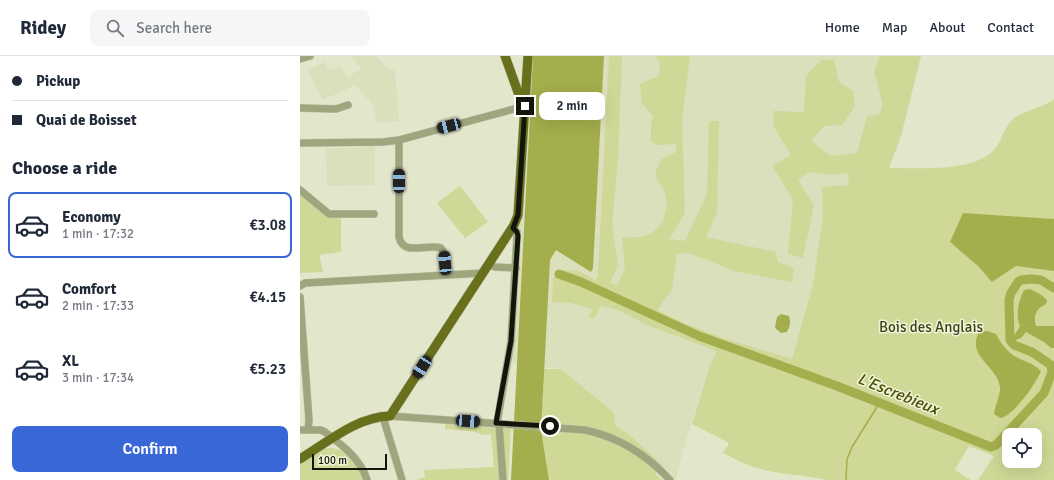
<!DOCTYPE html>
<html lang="en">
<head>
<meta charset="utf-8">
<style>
  :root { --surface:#fff; --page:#f6f6f7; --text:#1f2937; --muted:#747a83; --line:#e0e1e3; --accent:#3967d7 }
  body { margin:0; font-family:Signika,sans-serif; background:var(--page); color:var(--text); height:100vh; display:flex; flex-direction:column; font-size:15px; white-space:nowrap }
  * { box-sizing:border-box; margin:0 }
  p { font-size:13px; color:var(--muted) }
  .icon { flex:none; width:22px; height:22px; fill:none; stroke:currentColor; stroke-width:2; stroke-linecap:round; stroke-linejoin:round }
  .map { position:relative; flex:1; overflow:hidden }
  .details { display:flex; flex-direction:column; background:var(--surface); width:300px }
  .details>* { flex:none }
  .banner { display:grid; align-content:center; height:88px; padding:0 12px; background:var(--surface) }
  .buttons { position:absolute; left:702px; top:372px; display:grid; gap:8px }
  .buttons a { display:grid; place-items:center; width:40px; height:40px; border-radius:8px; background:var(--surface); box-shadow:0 4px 16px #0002; font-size:20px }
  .scale { position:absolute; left:12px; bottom:10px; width:75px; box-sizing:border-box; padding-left:4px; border:2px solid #13150b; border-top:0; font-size:11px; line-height:14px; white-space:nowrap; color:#13150b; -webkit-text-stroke:3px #eff3d8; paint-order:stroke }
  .end { position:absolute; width:18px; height:18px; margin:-9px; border:5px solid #13150b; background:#fff; box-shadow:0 0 0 2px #fff }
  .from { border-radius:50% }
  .bubble { position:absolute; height:28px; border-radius:8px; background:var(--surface); box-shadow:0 4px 16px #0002; font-size:13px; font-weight:600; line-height:28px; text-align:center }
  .car { position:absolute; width:12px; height:24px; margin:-12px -6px; border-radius:5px; box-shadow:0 0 3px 1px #0007; background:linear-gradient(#222 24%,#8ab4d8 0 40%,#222 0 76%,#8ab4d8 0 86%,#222 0) }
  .banner b { display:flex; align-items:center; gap:14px; height:38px; font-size:15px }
  .banner b+b { border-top:1px solid var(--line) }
  .banner i { width:10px; height:10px; background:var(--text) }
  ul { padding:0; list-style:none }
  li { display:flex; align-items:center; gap:12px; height:66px; margin:0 8px 6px; padding:0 4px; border:2px solid transparent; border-radius:8px }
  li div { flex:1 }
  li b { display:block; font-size:15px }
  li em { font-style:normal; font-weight:600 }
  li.on { border-color:var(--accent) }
  li>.icon { width:36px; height:36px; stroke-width:1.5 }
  h2 { padding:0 12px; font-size:18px; line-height:48px }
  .action { display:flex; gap:8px; margin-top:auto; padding:8px 12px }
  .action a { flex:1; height:46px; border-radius:8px; background:var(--accent); color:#fff; font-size:16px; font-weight:600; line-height:46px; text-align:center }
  header { display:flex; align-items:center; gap:24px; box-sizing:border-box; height:56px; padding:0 20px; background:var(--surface); border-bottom:1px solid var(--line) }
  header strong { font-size:19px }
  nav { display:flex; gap:22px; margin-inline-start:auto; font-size:14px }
  .search { width:280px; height:36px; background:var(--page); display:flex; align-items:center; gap:10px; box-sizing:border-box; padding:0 14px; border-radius:8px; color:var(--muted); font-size:15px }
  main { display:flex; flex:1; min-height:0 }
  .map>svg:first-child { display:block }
  .built { fill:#dadfbc }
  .green { fill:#cfd896; fill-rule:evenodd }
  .water { fill:#a4ae4c }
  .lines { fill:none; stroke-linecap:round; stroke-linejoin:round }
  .stream { stroke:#a4ae4c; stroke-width:1.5 }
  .river { stroke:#a4ae4c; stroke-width:9 }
  .minor-casing { stroke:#bdc0a8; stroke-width:8 }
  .major-casing { stroke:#bdc0a8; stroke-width:10 }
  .minor { stroke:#9fa57d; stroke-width:7 }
  .major { stroke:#68701c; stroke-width:9 }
  .route { stroke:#13150b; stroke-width:5 }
  .labels { text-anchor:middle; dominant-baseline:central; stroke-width:3; stroke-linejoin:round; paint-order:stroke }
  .park-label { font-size:15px; fill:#3e431a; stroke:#eff3d8 }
  .water-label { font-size:16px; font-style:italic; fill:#4a5002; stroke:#eff3d8 }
</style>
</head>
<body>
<header>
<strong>Ridey</strong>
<div class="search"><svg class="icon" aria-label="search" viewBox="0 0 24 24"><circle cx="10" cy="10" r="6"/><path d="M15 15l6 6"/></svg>Search here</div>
<nav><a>Home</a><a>Map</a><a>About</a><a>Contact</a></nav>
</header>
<main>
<section class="details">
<div class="banner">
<b><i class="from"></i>Pickup</b>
<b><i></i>Quai de Boisset</b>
</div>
<h2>Choose a ride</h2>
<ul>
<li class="on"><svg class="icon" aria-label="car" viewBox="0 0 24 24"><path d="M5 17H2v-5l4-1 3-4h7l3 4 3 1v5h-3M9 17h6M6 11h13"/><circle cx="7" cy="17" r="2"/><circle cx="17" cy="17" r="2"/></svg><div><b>Economy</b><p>1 min · 17:32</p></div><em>€3.08</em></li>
<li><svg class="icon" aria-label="car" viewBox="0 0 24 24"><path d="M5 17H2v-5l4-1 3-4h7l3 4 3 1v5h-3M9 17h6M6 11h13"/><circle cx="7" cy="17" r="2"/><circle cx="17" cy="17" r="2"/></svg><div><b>Comfort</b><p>2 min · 17:33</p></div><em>€4.15</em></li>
<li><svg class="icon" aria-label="car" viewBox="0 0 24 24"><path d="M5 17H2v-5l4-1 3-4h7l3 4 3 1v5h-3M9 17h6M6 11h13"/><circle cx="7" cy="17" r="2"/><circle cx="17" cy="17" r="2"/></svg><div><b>XL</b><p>3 min · 17:34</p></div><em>€5.23</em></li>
</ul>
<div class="action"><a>Confirm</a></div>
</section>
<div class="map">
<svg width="754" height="424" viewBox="0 0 754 424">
  <rect width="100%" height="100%" fill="#e2e6cb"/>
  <path class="built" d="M 51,0 L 74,0 L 78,2 L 90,15 L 94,13 L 95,14 L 99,65 L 77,67 L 73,49 L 55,29 L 23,44 L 8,14 L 25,6 L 28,14 L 40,11 L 48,21 L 62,12 Z
    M 232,0 L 611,0 L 501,306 L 410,309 L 386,384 L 376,423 L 333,382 L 315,369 L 261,313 L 206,306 Z
    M 66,90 L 75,90 L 75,129 L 27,130 L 26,92 L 65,92 Z"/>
  <path class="green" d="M 309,0 L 322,0 L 318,105 L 312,167 L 318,210 L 310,227 L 317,230 L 325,212 L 322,182 L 338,181 L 351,178 L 363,166 L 367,147 L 364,133 L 357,124 L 356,114 L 362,103 L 376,96 L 376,88 L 358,89 L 351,85 L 351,68 L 353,60 L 342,47 L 340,28 L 359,20 L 360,6 L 355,0 L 390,0 L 382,64 L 385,157 L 369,183 L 385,185 L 407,138 L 409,65 L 419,65 L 417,157 L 406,181 L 476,196 L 478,206 L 494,212 L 492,226 L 434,215 L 392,198 L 377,197 L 372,234 L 357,254 L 386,268 L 423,282 L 492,303 L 513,229 L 523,160 L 522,131 L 548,129 L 549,117 L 532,119 L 508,116 L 498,124 L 514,149 L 503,202 L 488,198 L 493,143 L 472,110 L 491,99 L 474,71 L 473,55 L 504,56 L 506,20 L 521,4 L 534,4 L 539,26 L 553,35 L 555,51 L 542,69 L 524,70 L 511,85 L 531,100 L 557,97 L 567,61 L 580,58 L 583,48 L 574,16 L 580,0 L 621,0 L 601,80 L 589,112 C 616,112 671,116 692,96 C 702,87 703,72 713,63 C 725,53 743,53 754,43 L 754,424 L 678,424 L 694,400 L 669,390 L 655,414 L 671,424 L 528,424 C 502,418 474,419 448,409 C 440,406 432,401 423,397 L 429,387 L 392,368 L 410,309 L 417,295 L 347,269 L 320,255 L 301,249 L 294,263 L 289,261 L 292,253 L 271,247 L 252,246 L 253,222 L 260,215 L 277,214 L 295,224 L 298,219 ZM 709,379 L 735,379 L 735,405 L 709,405 Z
    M 160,130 L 188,166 L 165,182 L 137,147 Z
    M 0,139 L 25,160 L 41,162 L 41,196 L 19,199 L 23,216 L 0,217 Z
    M 244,313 L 261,313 L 314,357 L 315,369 L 333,382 L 362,409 L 355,417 L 362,424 L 249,424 L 241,374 Z
    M 145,368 L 194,372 L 196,374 L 201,424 L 116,424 L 125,421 L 124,414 L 194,411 L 191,378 L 183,379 L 176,376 L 145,373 Z
    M 206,372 L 211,372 L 208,424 L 204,424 L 202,375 Z
    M 27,392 C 47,391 57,407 64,424 L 0,424 L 0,408 L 21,394 Z"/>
  <path class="water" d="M 233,0 L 304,0 L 293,212 L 291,216 L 256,194 L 250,204 L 241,374 L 249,424 L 211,424 Z
    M 663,157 L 754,163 L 754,215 L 716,210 L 692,226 L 678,210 L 650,186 Z
    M 730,233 L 740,238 L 747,244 L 746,248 C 736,253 733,259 736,270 L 754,270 L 754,292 L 751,292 L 744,286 L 726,276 L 721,282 L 715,284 L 714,280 L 720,270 C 715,261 719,243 724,234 Z
    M 481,258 L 489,260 C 491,266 490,270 487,276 L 481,277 L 475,272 L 477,261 Z
    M 687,275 L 696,278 C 702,290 710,299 722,304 C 730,307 735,309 741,315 C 736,327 714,360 700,362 L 694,358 C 695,350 701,337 700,331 C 697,309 666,301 679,276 Z"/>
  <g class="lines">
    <path class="stream" d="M 546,424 L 547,403 L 552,391 L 580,346"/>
    <path class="river" d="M 259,218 L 281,226 L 399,280 L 537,330 L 691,391 L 696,389 L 744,337 L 749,324 L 752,316 L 751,309 L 732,296 L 714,289 L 710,284 L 709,244 L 711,237 L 718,226 L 721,224 L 731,223 L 741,224 L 754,232"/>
    <g class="minor-casing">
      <path id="minor" d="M 0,3 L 10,0
        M 0,52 L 36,53 L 48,49
        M 99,84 L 99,181 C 103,201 128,187 141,192 L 144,197 L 146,218
        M 0,87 L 83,86 L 99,84 L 225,50
        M 0,134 L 29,158 L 74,158
        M 189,208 L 195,211 L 216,212
        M 0,230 L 5,227 L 183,217
        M 0,241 L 9,364 L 8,374
        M 90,360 L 285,374 C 318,381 347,399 370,424
        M 83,361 L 102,424
        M 197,367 L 211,285 L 217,180 L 217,176 L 213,172
        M 199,368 L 203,424
        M 0,374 L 21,374 L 25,376 C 42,389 61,403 67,424"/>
    </g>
    <g class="major-casing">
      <path id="major" d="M 205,0 L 219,39 L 225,50
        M 0,403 C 28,386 56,361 90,360 L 214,169 L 218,159 L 228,0"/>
    </g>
    <use href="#minor" class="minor"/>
    <use href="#major" class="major"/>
  </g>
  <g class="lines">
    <path class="route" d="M 225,50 L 218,159 L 213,172 L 217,176 L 218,180 L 211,285 L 196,367 L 250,370"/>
  </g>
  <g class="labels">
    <g class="park-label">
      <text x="631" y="271">Bois des Anglais</text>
    </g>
    <g class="water-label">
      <text transform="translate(598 338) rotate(22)">L'Escrebieux</text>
    </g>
  </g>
</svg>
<div class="buttons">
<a><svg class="icon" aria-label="locate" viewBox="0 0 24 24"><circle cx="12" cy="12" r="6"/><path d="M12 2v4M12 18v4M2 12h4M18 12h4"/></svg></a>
</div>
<div class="scale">100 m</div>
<i class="end from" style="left:250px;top:370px"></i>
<i class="end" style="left:225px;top:50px"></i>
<div class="bubble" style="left:239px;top:36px;width:66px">2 min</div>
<i class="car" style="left:149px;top:70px;rotate:255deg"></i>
<i class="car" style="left:99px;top:125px;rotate:0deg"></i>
<i class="car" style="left:145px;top:207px;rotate:355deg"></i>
<i class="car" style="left:122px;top:311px;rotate:213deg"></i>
<i class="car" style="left:168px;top:365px;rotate:94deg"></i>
</div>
</main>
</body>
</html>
